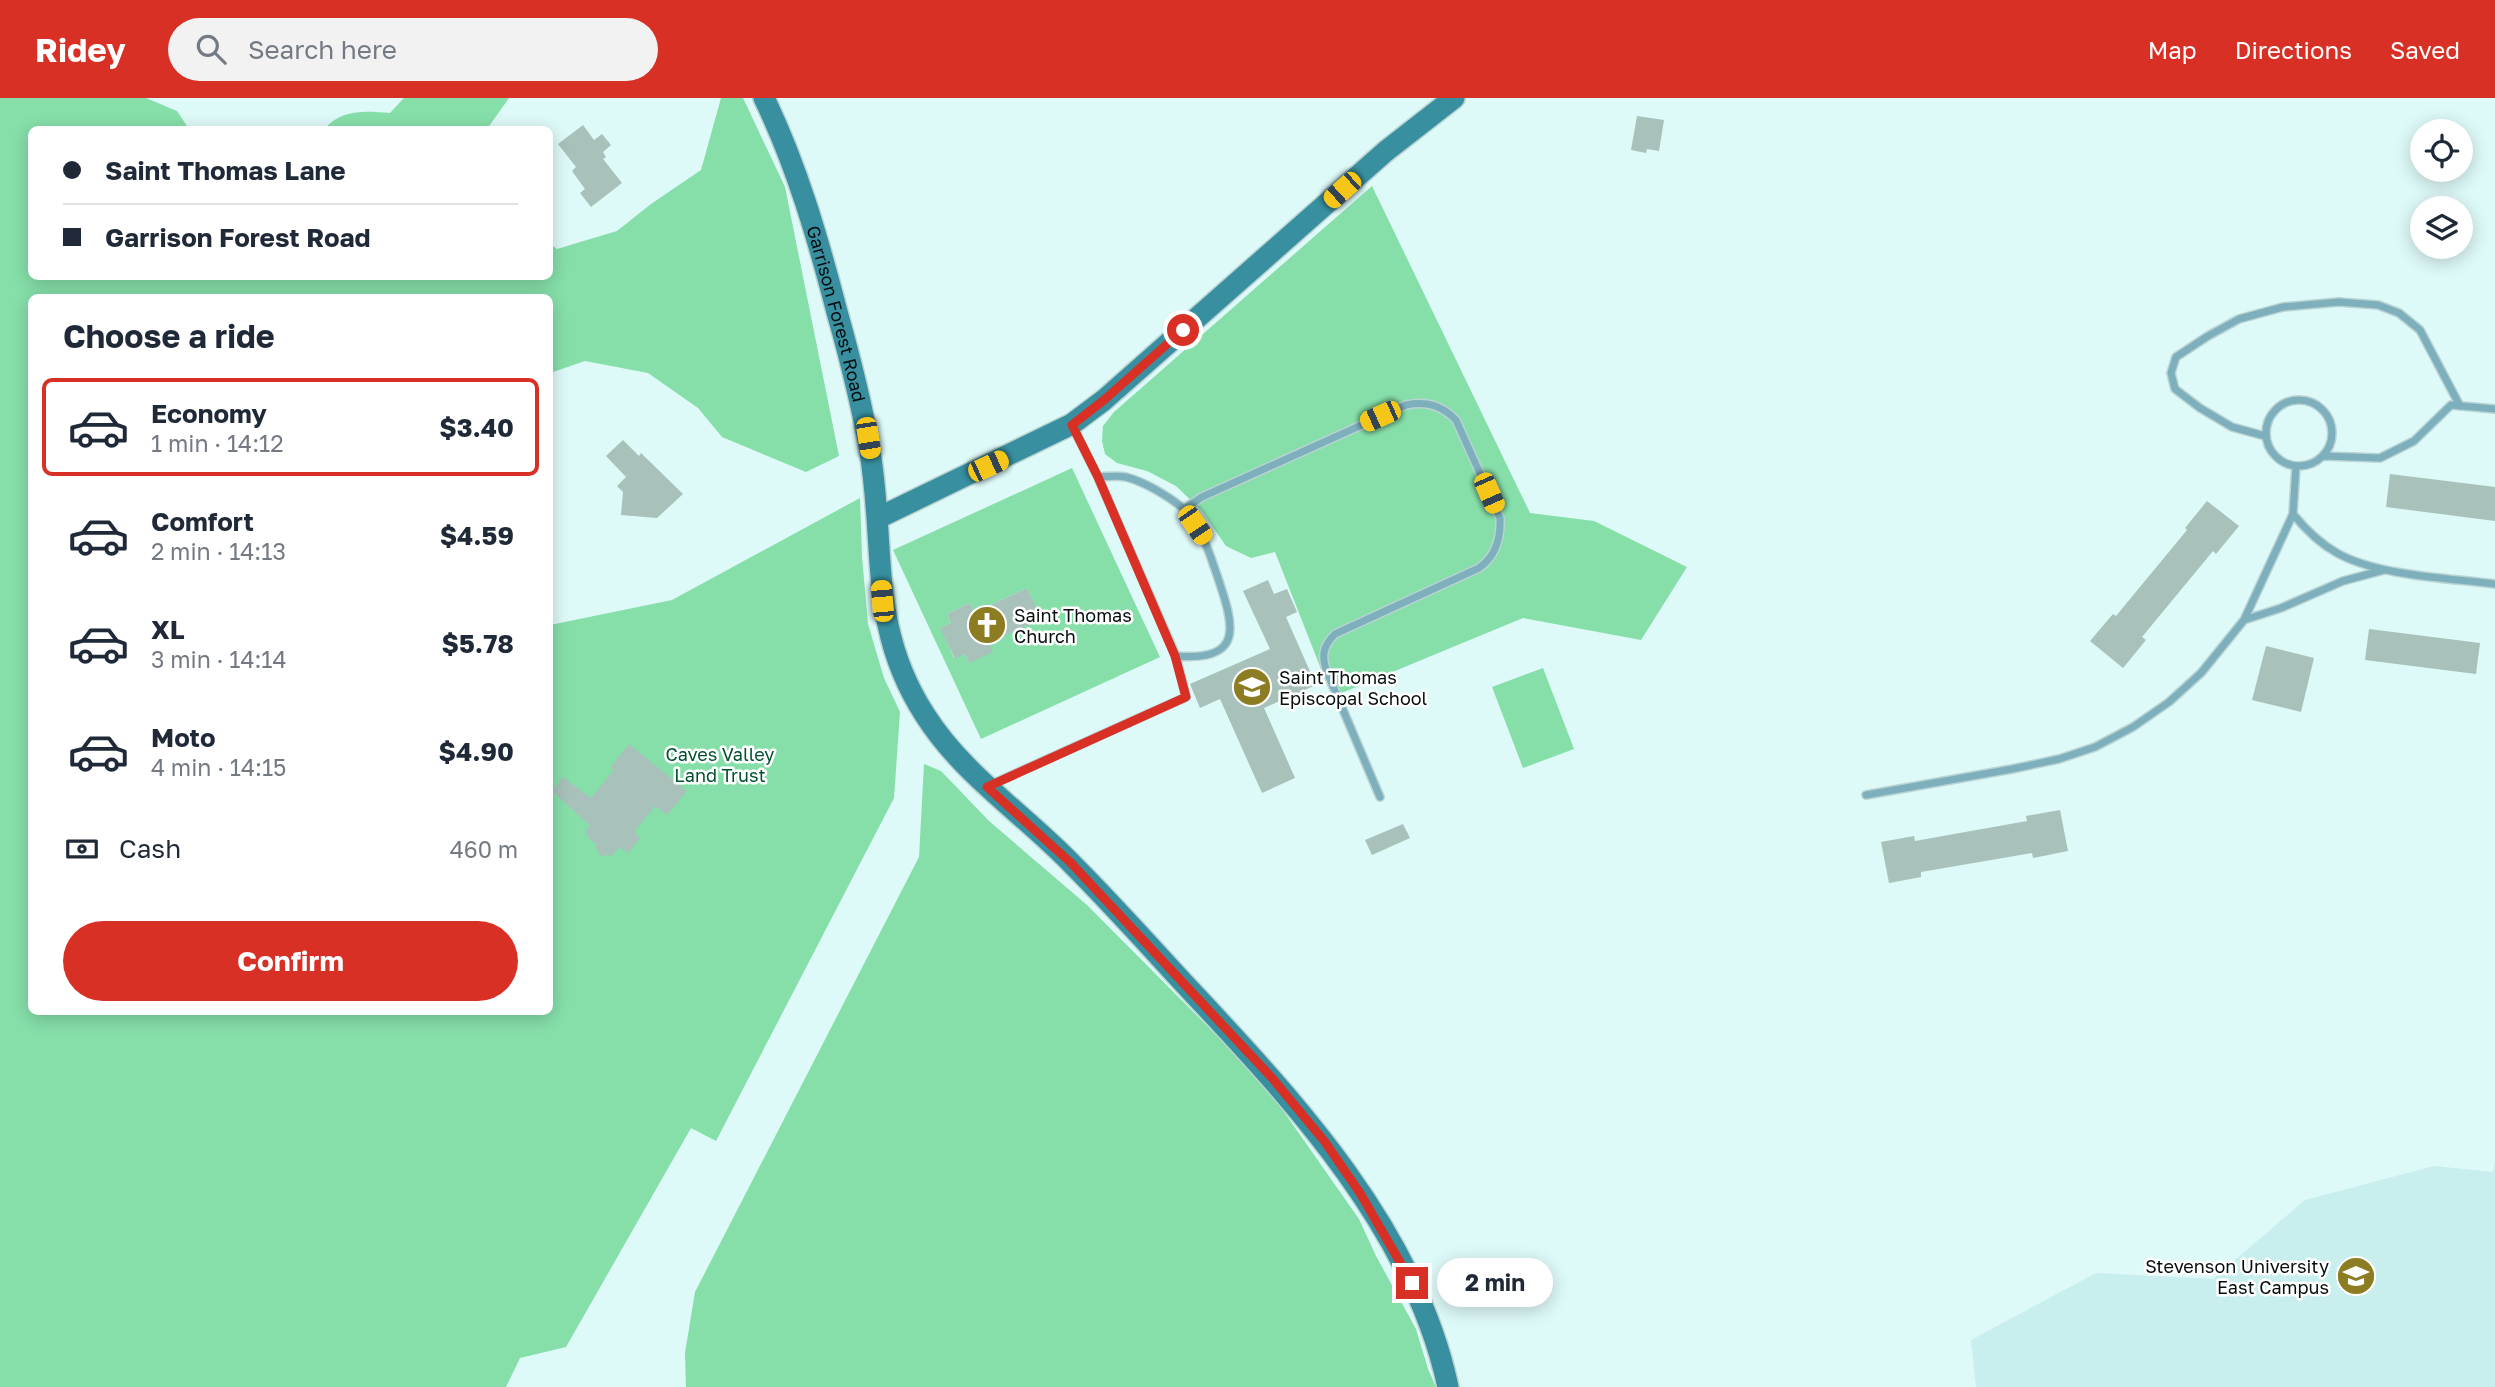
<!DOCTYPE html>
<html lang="en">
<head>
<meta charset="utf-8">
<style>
  :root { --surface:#fff; --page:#f2f2f3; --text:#1f2937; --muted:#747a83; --line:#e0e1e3; --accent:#d93025 }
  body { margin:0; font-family:"Golos Text",sans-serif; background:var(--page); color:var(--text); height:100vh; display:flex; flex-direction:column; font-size:26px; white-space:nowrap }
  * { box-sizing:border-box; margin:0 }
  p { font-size:23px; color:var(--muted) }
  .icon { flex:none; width:38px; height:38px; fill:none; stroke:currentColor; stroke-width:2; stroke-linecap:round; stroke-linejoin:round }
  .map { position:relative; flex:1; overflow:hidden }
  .drawer { position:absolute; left:28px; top:196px; width:525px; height:721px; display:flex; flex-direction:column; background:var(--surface); border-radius:10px; box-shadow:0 4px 18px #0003 }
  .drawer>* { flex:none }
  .guide { position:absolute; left:28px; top:28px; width:525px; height:154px; border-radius:10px; box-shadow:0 4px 18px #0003; display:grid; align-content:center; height:154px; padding:0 35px; background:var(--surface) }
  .buttons { position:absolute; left:2410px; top:21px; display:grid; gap:14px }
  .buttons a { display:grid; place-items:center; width:63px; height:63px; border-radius:50%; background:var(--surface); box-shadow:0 4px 18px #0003; font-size:35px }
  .end { position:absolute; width:32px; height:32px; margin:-16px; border:9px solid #d93025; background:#fff; box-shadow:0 0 0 4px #fff }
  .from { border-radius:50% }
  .bubble { position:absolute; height:49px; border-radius:24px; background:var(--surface); box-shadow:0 4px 18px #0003; font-size:23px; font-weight:700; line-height:49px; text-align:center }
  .car { position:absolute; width:21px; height:42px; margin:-21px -10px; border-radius:9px; box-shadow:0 0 5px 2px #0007; background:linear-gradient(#f5c518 24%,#345 0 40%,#f5c518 0 76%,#345 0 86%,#f5c518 0) }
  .guide b { display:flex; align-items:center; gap:24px; height:66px; font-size:26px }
  .guide b+b { border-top:2px solid var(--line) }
  .guide i { width:18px; height:18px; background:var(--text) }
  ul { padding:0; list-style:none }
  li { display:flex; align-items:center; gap:21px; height:98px; margin:0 14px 10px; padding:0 21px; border:4px solid transparent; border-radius:10px }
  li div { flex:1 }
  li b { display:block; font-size:26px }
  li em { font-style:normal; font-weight:700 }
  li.on { border-color:var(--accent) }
  li>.icon { width:63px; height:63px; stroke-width:1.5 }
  h2 { padding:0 35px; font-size:32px; line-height:84px }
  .pay { display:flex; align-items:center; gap:18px; height:77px; padding:0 35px; font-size:26px }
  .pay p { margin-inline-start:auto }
  .primary-button { display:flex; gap:14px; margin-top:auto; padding:14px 35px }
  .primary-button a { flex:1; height:80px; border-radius:42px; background:var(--accent); color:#fff; font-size:28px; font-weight:700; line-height:80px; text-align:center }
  header { display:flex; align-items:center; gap:42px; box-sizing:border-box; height:98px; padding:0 35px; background:var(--accent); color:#fff }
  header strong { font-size:33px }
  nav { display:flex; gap:38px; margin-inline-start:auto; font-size:24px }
  .search { width:490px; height:63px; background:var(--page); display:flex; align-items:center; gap:18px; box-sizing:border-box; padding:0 24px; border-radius:38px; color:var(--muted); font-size:26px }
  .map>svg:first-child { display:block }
  .built { fill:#c8eeed }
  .green { fill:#86dfa9; fill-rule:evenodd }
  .building { fill:#a8c1ba }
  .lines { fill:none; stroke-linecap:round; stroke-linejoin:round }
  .lane-casing { stroke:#bad3d3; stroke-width:10 }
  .secondary-casing { stroke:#bad3d3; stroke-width:24 }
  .lane { stroke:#7db0bc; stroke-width:7 }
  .secondary { stroke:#388fa0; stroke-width:21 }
  .route { stroke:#d93025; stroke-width:9 }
  .labels { text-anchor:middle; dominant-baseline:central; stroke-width:5; stroke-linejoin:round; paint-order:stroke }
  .street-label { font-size:18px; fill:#050e0e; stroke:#fff }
  .poi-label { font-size:18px; fill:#050e0e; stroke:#fff; text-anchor:start }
  .park-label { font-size:18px; fill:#00522f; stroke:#fff }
</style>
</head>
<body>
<header>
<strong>Ridey</strong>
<div class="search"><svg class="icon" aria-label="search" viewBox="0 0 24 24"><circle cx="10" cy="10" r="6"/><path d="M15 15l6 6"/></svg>Search here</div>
<nav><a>Map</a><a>Directions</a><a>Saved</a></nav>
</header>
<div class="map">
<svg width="2495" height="1289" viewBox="0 0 2495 1289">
  <rect width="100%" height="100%" fill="#ddf9f8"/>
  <path class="built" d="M 2495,1062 L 2495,1289 L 1976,1289 L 1971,1242 L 2096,1175 L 2213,1181 L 2305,1102 L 2434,1068 L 2493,1074 Z"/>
  <path class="green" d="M 0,0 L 146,0 L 177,13 L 189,31 L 32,32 L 32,178 L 550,178 L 550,146 L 557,151 L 617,133 L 651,106 L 701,72 L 721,0 L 743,0 L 785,89 L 839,358 L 806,374 L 722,339 L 698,310 L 648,275 L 585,263 L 550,275 L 550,200 L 32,200 L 32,914 L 550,914 L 550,527 L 672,502 L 860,400 L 862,459 L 868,526 L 884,580 L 900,614 L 894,700 L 716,1043 L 691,1030 L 566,1249 L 520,1260 L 506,1289 L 0,1289 Z
    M 404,0 L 509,0 L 487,31 L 324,31 C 343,11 364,13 390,15 Z
    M 1372,88 L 1530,415 L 1594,423 L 1687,469 L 1641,542 L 1523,520 L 1332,599 L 1275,454 L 1251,460 L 1226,448 L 1201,412 L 1176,388 L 1147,373 L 1117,365 L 1105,356 L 1102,343 L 1103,328 L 1114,314 Z
    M 1072,370 L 1160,559 L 981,641 L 893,452 ZM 1027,490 L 1041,521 L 989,545 L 969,565 L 965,556 L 954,560 L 941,530 L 951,525 L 947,516 L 970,505 L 975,514 Z
    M 1543,570 L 1574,651 L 1523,670 L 1492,589 Z
    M 924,666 L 941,673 L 989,723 L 1087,807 L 1263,984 L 1359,1121 L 1376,1158 L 1416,1231 L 1428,1271 L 1436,1289 L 686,1289 L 685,1255 L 695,1194 L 919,759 Z"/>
  <path class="building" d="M 1637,18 L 1664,22 L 1659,53 L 1647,51 L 1646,55 L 1631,52 Z
    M 583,27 L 594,42 L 602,36 L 611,47 L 603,54 L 606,59 L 603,61 L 622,85 L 591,109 L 580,95 L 585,91 L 572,73 L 576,69 L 558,46 Z
    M 623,342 L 639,358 L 641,355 L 683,396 L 657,420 L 621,417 L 623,394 L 617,388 L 626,379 L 606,358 Z
    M 2390,376 L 2495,389 L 2495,423 L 2386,409 Z
    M 2207,403 L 2239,428 L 2216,456 L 2213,453 L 2142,539 L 2146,542 L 2123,570 L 2090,543 L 2113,516 L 2116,518 L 2187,432 L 2185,430 Z
    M 1268,482 L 1274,496 L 1287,491 L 1297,514 L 1286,519 L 1316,587 L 1264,610 L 1295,680 L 1262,695 L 1220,601 L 1200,610 L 1190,586 L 1270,551 L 1243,493 Z
    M 1027,490 L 1042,521 L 989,545 L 993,554 L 969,565 L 965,556 L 955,561 L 940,530 L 951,525 L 947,516 L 970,505 L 975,514 Z
    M 2369,531 L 2480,545 L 2476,576 L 2365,562 Z
    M 2266,548 L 2314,560 L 2301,614 L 2252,602 Z
    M 629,646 L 687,693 L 667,717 L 655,708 L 634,734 L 640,740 L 628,755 L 619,749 L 611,759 L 608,756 L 601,759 L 595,748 L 597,746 L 589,741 L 585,733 L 590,728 L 552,693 L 563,679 L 591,700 L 613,673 L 611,668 Z
    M 2060,712 L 2068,753 L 2033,760 L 2032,755 L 1921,774 L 1921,779 L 1889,785 L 1881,744 L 1914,738 L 1915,743 L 2027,723 L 2026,718 Z
    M 1403,726 L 1410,740 L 1372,757 L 1365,742 Z"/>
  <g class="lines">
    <g class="lane-casing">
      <path id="lane" d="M2266 335a33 33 0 1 1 66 0a33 33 0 1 1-66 0Z
        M 1072,327 L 1098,379 L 1176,558 C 1247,564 1233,525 1217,477 C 1209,454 1201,427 1183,410 C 1168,398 1145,384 1126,379 C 1117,377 1107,379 1098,379
        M 2265,338 L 2232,329 L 2200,310 L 2175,291 L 2171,275 L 2176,259 L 2208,238 L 2239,221 L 2283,209 L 2339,204 L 2378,207 L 2399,215 L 2420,232 L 2460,308
        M 2323,358 L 2380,360 L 2414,343 L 2451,307 L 2495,311
        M 2296,368 L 2293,416 C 2306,432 2319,445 2337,455 C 2378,478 2448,480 2495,486
        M 1184,411 L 1202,399 L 1406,307 C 1427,303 1441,307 1456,322 L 1500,420 C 1501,440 1496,458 1479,470 L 1335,536 C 1323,548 1321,558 1327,574 L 1380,699
        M 2244,522 L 2293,416
        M 990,687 L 1186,599 L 1176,558
        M 1866,697 L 2012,671 L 2059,661 L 2095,649 L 2133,629 L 2169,604 L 2201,575 L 2244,522 L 2281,510 L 2343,483 L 2384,472"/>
    </g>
    <g class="secondary-casing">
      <g id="secondary">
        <path id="s1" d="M 764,0 C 797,68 818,141 837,214 C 850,260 862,307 870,354 C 886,451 868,529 925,617 C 963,677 1024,716 1073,767 C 1114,808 1153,852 1192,894 C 1297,1006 1415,1134 1448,1289"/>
        <path d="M 878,420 L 1072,326 L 1104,302 L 1386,53 L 1454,0"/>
      </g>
    </g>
    <use href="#lane" class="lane"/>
    <use href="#secondary" class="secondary"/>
  </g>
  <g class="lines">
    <path class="route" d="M 1183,232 L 1104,302 L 1072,327 L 1098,379 L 1175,558 L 1186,599 L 987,689 L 1071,765 L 1273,981 L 1325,1044 L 1360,1095 L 1412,1185"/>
  </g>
  <defs>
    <g id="church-disc" transform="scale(2.0125)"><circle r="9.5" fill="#8c7d23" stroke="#fff"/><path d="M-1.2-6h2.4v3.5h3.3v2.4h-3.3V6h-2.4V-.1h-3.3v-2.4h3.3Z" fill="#fff"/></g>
    <g id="school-disc" transform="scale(2.0125)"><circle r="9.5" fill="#8c7d23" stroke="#fff"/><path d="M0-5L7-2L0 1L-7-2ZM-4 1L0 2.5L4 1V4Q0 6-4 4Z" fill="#fff"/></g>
    <g id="university-disc" transform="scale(2.0125)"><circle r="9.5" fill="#8c7d23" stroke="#fff"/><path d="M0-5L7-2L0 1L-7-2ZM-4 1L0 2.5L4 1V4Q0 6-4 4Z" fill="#fff"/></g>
  </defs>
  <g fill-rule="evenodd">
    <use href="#church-disc" x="987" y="527"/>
    <use href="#school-disc" x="1252" y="589"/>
    <use href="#university-disc" x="2356" y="1178"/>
  </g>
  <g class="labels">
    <g class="street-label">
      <text stroke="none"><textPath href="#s1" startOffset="228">Garrison Forest Road</textPath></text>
    </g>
    <g class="poi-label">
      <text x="1014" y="517">Saint Thomas<tspan x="1014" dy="21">Church</tspan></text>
      <text x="1279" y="579">Saint Thomas<tspan x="1279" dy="21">Episcopal School</tspan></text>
      <text x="2329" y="1168" text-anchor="end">Stevenson University<tspan x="2329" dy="21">East Campus</tspan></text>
    </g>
    <g class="park-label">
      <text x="720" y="656">Caves Valley<tspan x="720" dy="21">Land Trust</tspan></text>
    </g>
  </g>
</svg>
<div class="buttons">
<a><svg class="icon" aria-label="locate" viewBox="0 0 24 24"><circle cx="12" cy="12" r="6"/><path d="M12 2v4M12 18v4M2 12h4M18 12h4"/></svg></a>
<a><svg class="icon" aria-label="layers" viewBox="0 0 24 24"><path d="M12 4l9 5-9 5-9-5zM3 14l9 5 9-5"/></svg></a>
</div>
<i class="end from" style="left:1183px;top:232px"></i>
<i class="end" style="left:1412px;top:1185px"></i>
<div class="bubble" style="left:1437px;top:1160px;width:116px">2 min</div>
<i class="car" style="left:1342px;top:92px;rotate:228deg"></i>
<i class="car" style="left:1380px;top:318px;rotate:246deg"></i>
<i class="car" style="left:868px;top:340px;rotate:171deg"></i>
<i class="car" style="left:988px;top:368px;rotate:65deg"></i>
<i class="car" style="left:1489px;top:395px;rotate:156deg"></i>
<i class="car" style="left:1195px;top:427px;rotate:146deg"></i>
<i class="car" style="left:882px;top:503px;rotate:355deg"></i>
<div class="guide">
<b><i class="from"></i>Saint Thomas Lane</b>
<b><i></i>Garrison Forest Road</b>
</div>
<section class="drawer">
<h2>Choose a ride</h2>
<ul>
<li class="on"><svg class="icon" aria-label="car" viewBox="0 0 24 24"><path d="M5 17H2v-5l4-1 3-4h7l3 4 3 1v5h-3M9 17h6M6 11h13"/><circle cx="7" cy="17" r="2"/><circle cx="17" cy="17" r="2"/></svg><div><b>Economy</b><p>1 min · 14:12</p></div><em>$3.40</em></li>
<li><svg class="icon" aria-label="car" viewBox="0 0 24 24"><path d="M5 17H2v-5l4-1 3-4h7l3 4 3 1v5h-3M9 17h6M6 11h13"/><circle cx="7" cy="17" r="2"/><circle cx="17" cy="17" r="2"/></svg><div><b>Comfort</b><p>2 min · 14:13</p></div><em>$4.59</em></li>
<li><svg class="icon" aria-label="car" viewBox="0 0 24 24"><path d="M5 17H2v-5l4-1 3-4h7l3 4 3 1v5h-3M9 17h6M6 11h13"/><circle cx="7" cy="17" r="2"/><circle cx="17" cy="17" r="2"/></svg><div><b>XL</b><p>3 min · 14:14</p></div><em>$5.78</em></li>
<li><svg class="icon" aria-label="car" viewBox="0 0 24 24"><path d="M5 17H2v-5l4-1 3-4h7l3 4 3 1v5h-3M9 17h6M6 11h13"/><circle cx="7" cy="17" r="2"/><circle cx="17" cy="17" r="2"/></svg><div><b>Moto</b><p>4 min · 14:15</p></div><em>$4.90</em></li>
</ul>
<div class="pay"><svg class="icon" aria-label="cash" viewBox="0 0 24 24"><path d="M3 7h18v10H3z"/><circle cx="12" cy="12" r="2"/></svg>Cash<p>460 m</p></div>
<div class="primary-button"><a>Confirm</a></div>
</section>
</div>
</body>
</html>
